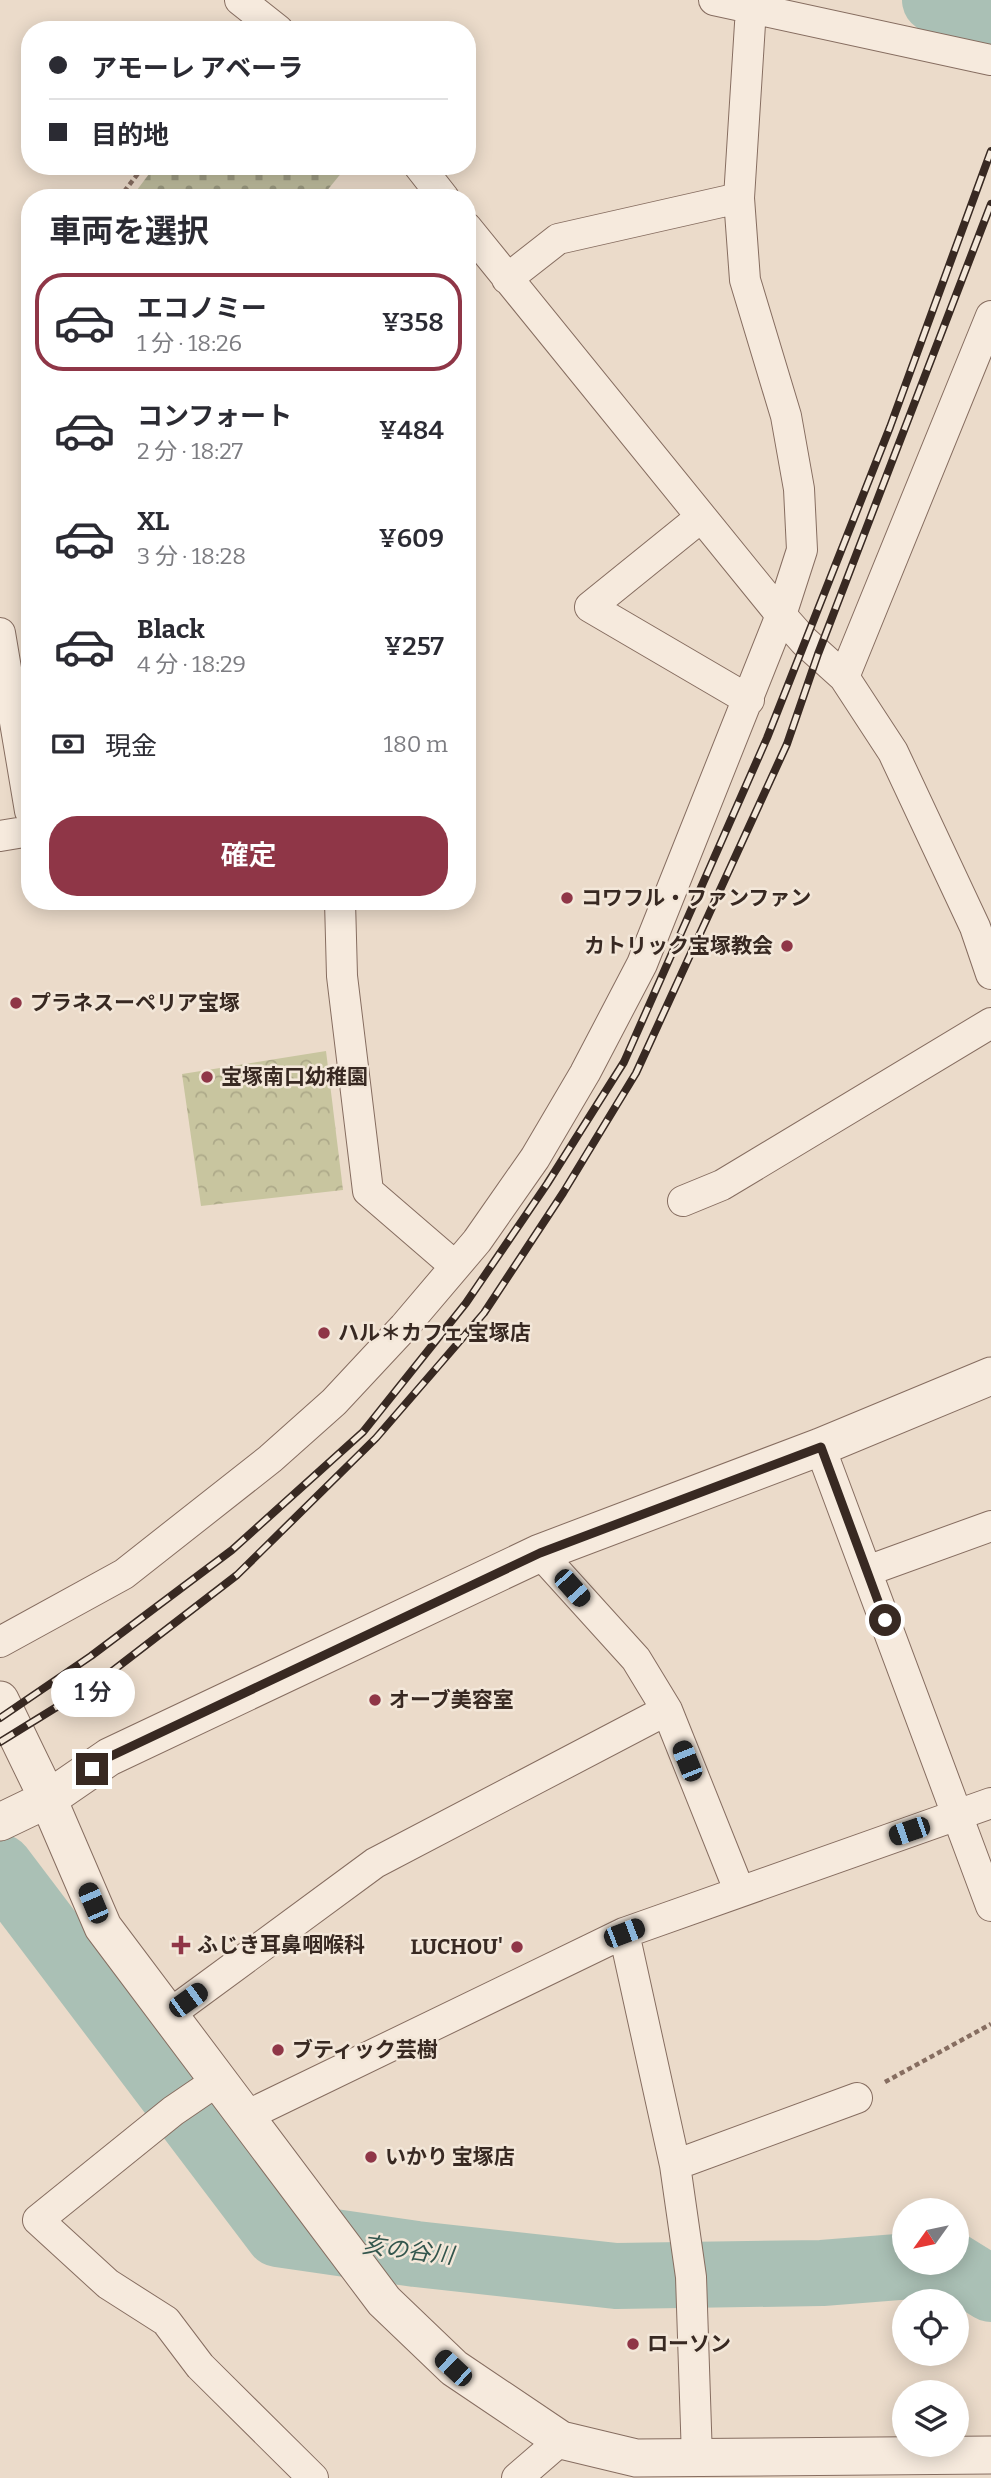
<!DOCTYPE html>
<html lang="ja">
<head>
<meta charset="utf-8">
<style>
  :root { --surface:#fff; --page:#f7f7f7; --text:#2b2b33; --muted:#7c7c81; --line:#e1e1e2; --accent:#8f3647 }
  body { margin:0; font-family:Bitter,"Noto Sans JP",serif; background:var(--page); color:var(--text); height:100vh; display:flex; flex-direction:column; font-size:26px; white-space:nowrap }
  * { box-sizing:border-box; margin:0 }
  p { font-size:23px; color:var(--muted) }
  .icon { flex:none; width:38px; height:38px; fill:none; stroke:currentColor; stroke-width:2; stroke-linecap:round; stroke-linejoin:round }
  .map { position:relative; flex:1; overflow:hidden }
  .sheet { position:absolute; left:21px; top:189px; width:455px; height:721px; display:flex; flex-direction:column; background:var(--surface); border-radius:28px; box-shadow:0 4px 18px #0003 }
  .sheet>* { flex:none }
  .hud { position:absolute; left:21px; top:21px; width:455px; height:154px; border-radius:28px; box-shadow:0 4px 18px #0003; display:grid; align-content:center; height:154px; padding:0 28px; background:var(--surface) }
  .needle { width:46px; rotate:237deg }
  .controls { position:absolute; left:892px; top:2198px; display:grid; gap:14px }
  .controls a { display:grid; place-items:center; width:77px; height:77px; border-radius:50%; background:var(--surface); box-shadow:0 4px 18px #0003; font-size:35px }
  .end { position:absolute; width:32px; height:32px; margin:-16px; border:9px solid #382922; background:#fff; box-shadow:0 0 0 4px #fff }
  .from { border-radius:50% }
  .bubble { position:absolute; height:49px; border-radius:24px; background:var(--surface); box-shadow:0 4px 18px #0003; font-size:23px; font-weight:600; line-height:49px; text-align:center }
  .car { position:absolute; width:21px; height:42px; margin:-21px -10px; border-radius:9px; box-shadow:0 0 5px 2px #0007; background:linear-gradient(#222 24%,#8ab4d8 0 40%,#222 0 76%,#8ab4d8 0 86%,#222 0) }
  .hud b { display:flex; align-items:center; gap:24px; height:66px; font-size:26px }
  .hud b+b { border-top:2px solid var(--line) }
  .hud i { width:18px; height:18px; background:var(--text) }
  ul { padding:0; list-style:none }
  li { display:flex; align-items:center; gap:21px; height:98px; margin:0 14px 10px; padding:0 14px; border:4px solid transparent; border-radius:28px }
  li div { flex:1 }
  li b { display:block; font-size:26px }
  li em { font-style:normal; font-weight:600 }
  li.on { border-color:var(--accent) }
  li>.icon { width:63px; height:63px; stroke-width:1.5 }
  h2 { padding:0 28px; font-size:32px; line-height:84px }
  .pay { display:flex; align-items:center; gap:18px; height:77px; padding:0 28px; font-size:26px }
  .pay p { margin-inline-start:auto }
  .action { display:flex; gap:14px; margin-top:auto; padding:14px 28px }
  .action a { flex:1; height:80px; border-radius:28px; background:var(--accent); color:#fff; font-size:28px; font-weight:600; line-height:80px; text-align:center }
  .map>svg:first-child { display:block }
  .cemetery { fill:url(#cemetery-stones) }
  .park { fill:url(#park-crowns) }
  .lines { fill:none; stroke-linecap:round; stroke-linejoin:round }
  .river { stroke:#aac0b5; stroke-width:66 }
  .minor-casing { stroke:#866d60; stroke-width:32 }
  .tertiary-casing { stroke:#866d60; stroke-width:39 }
  .path { stroke:#866d60; stroke-width:4.5; stroke-dasharray:5 3.5; stroke-linecap:butt }
  .minor { stroke:#f6eadd; stroke-width:30 }
  .tertiary { stroke:#f6eadd; stroke-width:37 }
  .rail-casing { stroke:#382922; stroke-width:8 }
  .rail { stroke:#f3e7d9; stroke-width:5; stroke-dasharray:16; stroke-linecap:butt }
  .route { stroke:#382922; stroke-width:9 }
  .poi-dot { fill:#8f3647; stroke:#f3e7d9; stroke-width:2.5 }
  .labels { text-anchor:middle; dominant-baseline:central; stroke-width:5; stroke-linejoin:round; paint-order:stroke }
  .poi-label { font-size:21px; font-weight:bold; fill:#382922; stroke:#f3e7d9; text-anchor:start }
  .water-label { font-size:23px; font-style:italic; fill:#33564d; stroke:#f3e7d9 }
</style>
</head>
<body>
<div class="map">
<svg width="991" height="2478" viewBox="0 0 991 2478">
  <defs>
    <pattern id="cemetery-stones" width="16" height="16" patternUnits="userSpaceOnUse" patternTransform="scale(1.75)"><rect width="16" height="16" fill="#bebc9d"/><path d="M2 7V4a2 2 0 0 1 4 0v3zM10 15v-3a2 2 0 0 1 4 0v3z" fill="#9b9980"/></pattern>
    <pattern id="park-crowns" width="20" height="18" patternUnits="userSpaceOnUse" patternTransform="scale(1.75)"><rect width="20" height="18" fill="#c8c59f"/><path d="M2 6a3 3 0 1 1 6 0M12 15a3 3 0 1 1 6 0" fill="none" stroke="#ada989"/></pattern>
  </defs>
  <rect width="100%" height="100%" fill="#ebdbca"/>
  <path class="cemetery" d="M 155,166 L 347,166 L 321,198 L 131,198 Z"/>
  <path class="park" d="M 326,1051 L 343,1190 L 201,1206 L 182,1074 Z"/>
  <g class="lines">
    <path class="river" d="M 935,0 L 991,11
      M 0,1867 L 278,2234 L 416,2254 L 616,2276 L 822,2273 L 949,2263 L 991,2289"/>
    <g class="minor-casing">
      <path id="minor" d="M 240,0 L 278,30
        M 714,0 L 991,60
        M 419,166 L 444,198
        M 467,228 L 781,615 L 804,641 L 844,677 L 893,752 L 975,927 L 991,974
        M 507,279 L 558,239 L 739,198
        M 700,518 L 590,607 L 749,700
        M 0,633 L 30,811
        M 844,677 L 991,316
        M 0,836 L 30,831
        M 340,901 L 342,976 L 368,1191 L 455,1266
        M 683,1201 L 722,1185 L 991,1023
        M 820,1447 L 991,1906
        M 540,1553 L 636,1659 L 667,1710 L 739,1890
        M 867,1571 L 991,1526
        M 0,1642 L 124,1574 L 270,1459 L 334,1402 L 404,1327 L 477,1241 L 535,1158 L 585,1073 L 642,964 L 781,615 L 802,550 L 799,489 L 786,416 L 745,280 L 739,198 L 751,8
        M 624,1933 L 675,2165 L 691,2277 L 697,2458
        M 167,2016 L 375,1863 L 667,1710
        M 217,2081 L 173,2111 L 38,2220 L 108,2284 L 166,2321 L 200,2366 L 313,2478
        M 246,2116 L 624,1933 L 991,1803
        M 675,2165 L 857,2098
        M 517,2478 L 561,2440"/>
    </g>
    <g class="tertiary-casing">
      <path id="tertiary" d="M 0,1700 L 48,1799 L 103,1927 L 384,2301 L 454,2368 L 561,2440 L 636,2458 L 991,2455
        M 0,1822 L 48,1799 L 109,1757 L 540,1553 L 820,1447 L 991,1376"/>
    </g>
    <path class="path" d="M 119,198 L 144,166
      M 885,2082 L 991,2024"/>
    <use href="#minor" class="minor"/>
    <use href="#tertiary" class="tertiary"/>
    <g class="rail-casing">
      <path id="rail" d="M 0,1718 L 91,1656 L 232,1550 L 363,1432 L 466,1303 L 547,1184 L 624,1062 L 767,738 L 890,427 L 991,151
        M 0,1742 L 102,1679 L 237,1575 L 376,1438 L 484,1313 L 563,1193 L 636,1073 L 787,744 L 818,654 L 991,204"/>
    </g>
    <use href="#rail" class="rail"/>
  </g>
  <g class="lines">
    <path class="route" d="M 92,1769 L 109,1757 L 540,1553 L 821,1447 L 885,1620"/>
  </g>
  <g class="poi-dot">
    <circle cx="567" cy="898" r="7"/>
    <circle cx="787" cy="946" r="7"/>
    <circle cx="16" cy="1003" r="7"/>
    <circle cx="207" cy="1077" r="7"/>
    <circle cx="324" cy="1333" r="7"/>
    <circle cx="375" cy="1700" r="7"/>
    <path d="M177.5 1934.5h7v7h7v7h-7v7h-7v-7h-7v-7h7z"/>
    <circle cx="517" cy="1947" r="7"/>
    <circle cx="278" cy="2050" r="7"/>
    <circle cx="371" cy="2157" r="7"/>
    <circle cx="633" cy="2344" r="7"/>
  </g>
  <g class="labels">
    <g class="poi-label">
      <text x="581" y="898">コワフル・ファンファン</text>
      <text x="773" y="946" text-anchor="end">カトリック宝塚教会</text>
      <text x="30" y="1003">プラネスーペリア宝塚</text>
      <text x="221" y="1077">宝塚南口幼稚園</text>
      <text x="338" y="1333">ハル＊カフェ 宝塚店</text>
      <text x="389" y="1700">オーブ美容室</text>
      <text x="197" y="1945">ふじき耳鼻咽喉科</text>
      <text x="503" y="1947" text-anchor="end">LUCHOU'</text>
      <text x="292" y="2050">ブティック芸樹</text>
      <text x="385" y="2157">いかり 宝塚店</text>
      <text x="647" y="2344">ローソン</text>
    </g>
    <g class="water-label">
      <text transform="translate(408 2250) rotate(7)">亥の谷川</text>
    </g>
  </g>
</svg>
<div class="controls">
<a><svg class="needle" viewBox="-14 -14 28 28"><path d="M0-13l5 13h-10z" fill="#e53935"/><path d="M0 13l5-13h-10z" fill="#7c7c81"/></svg></a>
<a><svg class="icon" aria-label="locate" viewBox="0 0 24 24"><circle cx="12" cy="12" r="6"/><path d="M12 2v4M12 18v4M2 12h4M18 12h4"/></svg></a>
<a><svg class="icon" aria-label="layers" viewBox="0 0 24 24"><path d="M12 4l9 5-9 5-9-5zM3 14l9 5 9-5"/></svg></a>
</div>
<i class="end from" style="left:885px;top:1620px"></i>
<i class="end" style="left:92px;top:1769px"></i>
<div class="bubble" style="left:51px;top:1668px;width:84px">1 分</div>
<i class="car" style="left:572px;top:1588px;rotate:138deg"></i>
<i class="car" style="left:687px;top:1761px;rotate:338deg"></i>
<i class="car" style="left:909px;top:1831px;rotate:251deg"></i>
<i class="car" style="left:93px;top:1903px;rotate:337deg"></i>
<i class="car" style="left:624px;top:1933px;rotate:69deg"></i>
<i class="car" style="left:188px;top:2000px;rotate:54deg"></i>
<i class="car" style="left:453px;top:2368px;rotate:313deg"></i>
<div class="hud">
<b><i class="from"></i>アモーレ アベーラ</b>
<b><i></i>目的地</b>
</div>
<section class="sheet">
<h2>車両を選択</h2>
<ul>
<li class="on"><svg class="icon" aria-label="car" viewBox="0 0 24 24"><path d="M5 17H2v-5l4-1 3-4h7l3 4 3 1v5h-3M9 17h6M6 11h13"/><circle cx="7" cy="17" r="2"/><circle cx="17" cy="17" r="2"/></svg><div><b>エコノミー</b><p>1 分 · 18:26</p></div><em>¥358</em></li>
<li><svg class="icon" aria-label="car" viewBox="0 0 24 24"><path d="M5 17H2v-5l4-1 3-4h7l3 4 3 1v5h-3M9 17h6M6 11h13"/><circle cx="7" cy="17" r="2"/><circle cx="17" cy="17" r="2"/></svg><div><b>コンフォート</b><p>2 分 · 18:27</p></div><em>¥484</em></li>
<li><svg class="icon" aria-label="car" viewBox="0 0 24 24"><path d="M5 17H2v-5l4-1 3-4h7l3 4 3 1v5h-3M9 17h6M6 11h13"/><circle cx="7" cy="17" r="2"/><circle cx="17" cy="17" r="2"/></svg><div><b>XL</b><p>3 分 · 18:28</p></div><em>¥609</em></li>
<li><svg class="icon" aria-label="car" viewBox="0 0 24 24"><path d="M5 17H2v-5l4-1 3-4h7l3 4 3 1v5h-3M9 17h6M6 11h13"/><circle cx="7" cy="17" r="2"/><circle cx="17" cy="17" r="2"/></svg><div><b>Black</b><p>4 分 · 18:29</p></div><em>¥257</em></li>
</ul>
<div class="pay"><svg class="icon" aria-label="cash" viewBox="0 0 24 24"><path d="M3 7h18v10H3z"/><circle cx="12" cy="12" r="2"/></svg>現金<p>180 m</p></div>
<div class="action"><a>確定</a></div>
</section>
</div>
</body>
</html>
